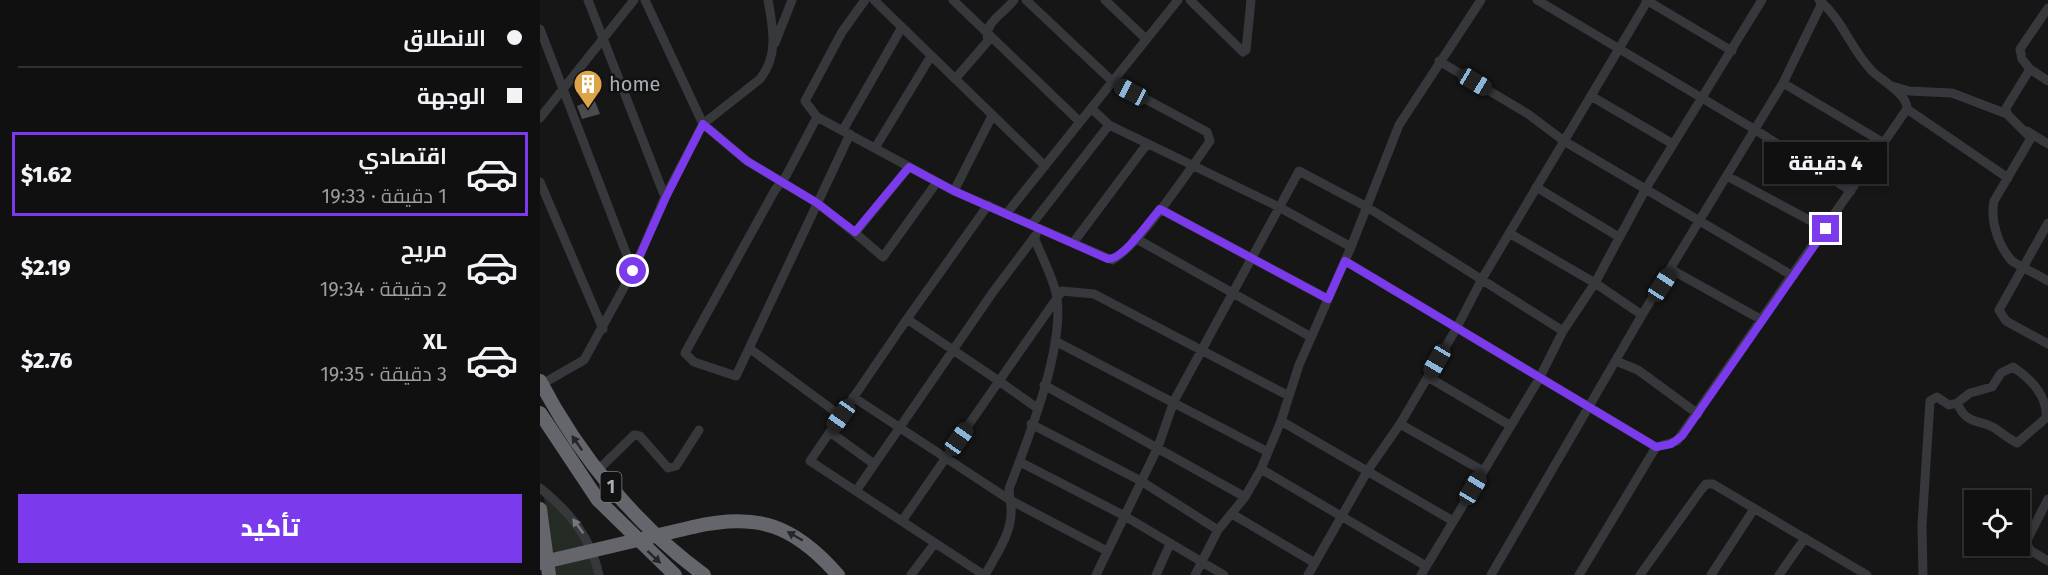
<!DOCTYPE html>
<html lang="ar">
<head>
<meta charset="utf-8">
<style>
  :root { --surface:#101011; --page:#19191a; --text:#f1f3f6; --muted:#9c9d9f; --line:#303031; --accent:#7c3aed }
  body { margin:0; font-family:"Fira Sans",Cairo,sans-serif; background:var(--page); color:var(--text); direction:rtl; height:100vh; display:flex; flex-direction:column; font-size:22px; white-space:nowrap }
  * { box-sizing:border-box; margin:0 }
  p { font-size:20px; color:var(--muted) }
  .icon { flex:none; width:33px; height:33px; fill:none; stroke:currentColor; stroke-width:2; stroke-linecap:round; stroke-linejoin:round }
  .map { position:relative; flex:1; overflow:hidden; direction:ltr }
  .panel { display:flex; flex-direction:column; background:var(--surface); width:540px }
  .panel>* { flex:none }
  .hud { display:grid; align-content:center; height:132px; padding:0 18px; background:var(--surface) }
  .fabs { position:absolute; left:1424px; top:490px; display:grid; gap:12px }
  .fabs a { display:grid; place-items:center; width:66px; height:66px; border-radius:0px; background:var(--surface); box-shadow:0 3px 9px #0003,0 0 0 2px var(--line); font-size:30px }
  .end { position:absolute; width:27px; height:27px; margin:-14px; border:8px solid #7c3aed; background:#fff; box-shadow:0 0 0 3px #fff }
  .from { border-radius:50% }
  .bubble { position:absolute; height:42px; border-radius:0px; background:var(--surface); box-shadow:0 3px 9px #0003,0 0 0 2px var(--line); font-size:20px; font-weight:800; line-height:42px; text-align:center; direction:rtl }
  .car { position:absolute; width:18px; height:36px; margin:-18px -9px; border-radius:8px; box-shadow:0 0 4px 2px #0007; background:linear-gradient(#222 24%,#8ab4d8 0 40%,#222 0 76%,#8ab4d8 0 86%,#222 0) }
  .hud b { display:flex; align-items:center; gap:21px; height:57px; font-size:22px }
  .hud b+b { border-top:2px solid var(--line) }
  .hud i { width:15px; height:15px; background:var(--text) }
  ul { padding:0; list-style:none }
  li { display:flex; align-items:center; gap:18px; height:84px; margin:0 12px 9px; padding:0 6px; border:3px solid transparent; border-radius:0px }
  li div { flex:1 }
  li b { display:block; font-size:22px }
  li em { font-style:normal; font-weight:800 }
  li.active { border-color:var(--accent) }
  li>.icon { width:54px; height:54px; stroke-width:1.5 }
  .cta { display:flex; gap:12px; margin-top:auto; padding:12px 18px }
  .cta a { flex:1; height:69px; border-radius:0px; background:var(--accent); color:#fff; font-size:24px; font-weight:800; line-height:69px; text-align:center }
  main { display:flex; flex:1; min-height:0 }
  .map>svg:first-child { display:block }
  .green { fill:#242b25 }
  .building { fill:#4a4b4f }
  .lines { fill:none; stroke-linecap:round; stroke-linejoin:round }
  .minor { stroke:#37383c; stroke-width:9 }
  .highway { stroke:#64666c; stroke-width:14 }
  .highway-bridge { stroke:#64666c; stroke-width:14 }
  .oneway { fill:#262628 }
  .oneway2 { fill:#76787f }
  .route { stroke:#7c3aed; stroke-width:8 }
  .labels { text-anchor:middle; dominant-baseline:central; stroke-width:5; stroke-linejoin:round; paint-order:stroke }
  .shield { fill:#111112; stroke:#7b7e85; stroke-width:1.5 }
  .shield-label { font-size:18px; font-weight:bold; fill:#a9adb6 }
  .poi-label { font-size:20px; fill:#a9adb6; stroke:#111112; text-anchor:start }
</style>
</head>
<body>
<main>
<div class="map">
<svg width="1508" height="575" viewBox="0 0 1508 575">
  <rect width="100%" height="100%" fill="#161617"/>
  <path class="green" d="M 4,497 C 30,516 47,544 56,575 L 15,575 Z"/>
  <path class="building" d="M 54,99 L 60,114 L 42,119 L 37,106 Z"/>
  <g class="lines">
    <path class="minor" d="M 48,0 L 125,197
      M 105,0 L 163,124 L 207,161 L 277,203 L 315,233 L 369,167
      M 325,0 L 302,32 L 265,101 L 277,117 L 414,191 L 572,260 C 600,245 650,169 670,141 L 667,132 L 572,81 L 486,0
      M 334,0 L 505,166
      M 413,0 L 540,122
      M 565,0 L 606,39
      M 650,0 L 703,52 L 706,50 L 711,0
      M 997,0 L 1214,129 L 1311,191
      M 1106,0 L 1192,51
      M 1508,8 L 1480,49 L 1482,59 L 1490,69 L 1466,108 L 1467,114 L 1491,138 L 1454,201 C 1450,220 1458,245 1471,260 C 1476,265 1499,275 1508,281
      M 0,29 L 93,271
      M 235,43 L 252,0
      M 899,61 L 988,114 L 1024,141 L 1253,276
      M 1490,69 L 1508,81
      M 415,79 L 448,41 C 443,22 464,14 474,0
      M 1243,83 L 1344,143
      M 1352,86 L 1369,91 L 1412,93 L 1467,114
      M 1051,96 L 1133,144
      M 551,108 L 569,125 L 739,207 L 811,247
      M 1367,109 L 1468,178
      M 277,117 L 246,176 L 235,190 L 145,353 L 154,362 L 196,376 L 310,134
      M 0,118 L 94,0
      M 303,130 L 362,27
      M 1487,131 L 1508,144
      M 335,148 L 391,56
      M 1187,176 L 1286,229
      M 0,182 L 63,329
      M 996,187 L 1079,237
      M 414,191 L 452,116
      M 448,205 L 367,319 L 459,381 L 522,291 L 554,294 L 749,396
      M 620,209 L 788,299
      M 467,213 L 638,0
      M 1508,223 L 1459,310 L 1466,321 L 1508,344
      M 492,224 L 569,125
      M 315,233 L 343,257 L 397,182
      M 969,233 L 1055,283 L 1102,315
      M 494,237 C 501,256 514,278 517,298 C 524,350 488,439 469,489 L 470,500 L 567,551
      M 595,238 L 771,337
      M 533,243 L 607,144
      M 805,261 L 1116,447 L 1137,441 L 1367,109 C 1368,95 1343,81 1333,72 C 1311,50 1303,20 1279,0
      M 1132,270 L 1222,320
      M 367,319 L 270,461 L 444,575
      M 515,341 L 728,452
      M 209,348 L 301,416
      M 1076,361 L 1098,370 L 1158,414
      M 888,377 L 971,426
      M 2,384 L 44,360 L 93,271 L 125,197 L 163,124 L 220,79 C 239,55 233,28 228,0
      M 504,385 L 705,497
      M 313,397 L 470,500 C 476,528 458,551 445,575
      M 741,421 L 913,521
      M 491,424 L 601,481 L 678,530
      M 860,424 L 943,471
      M 290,432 L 334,464
      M 480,462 L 583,515 L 684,575
      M 721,469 L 886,566
      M 57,471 L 94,435 L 100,436 L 128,468 L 136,466 L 159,430
      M 0,488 C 30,512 51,538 59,575
      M 316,491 L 453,292 L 496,235
      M 1508,499 L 1486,542 L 1490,550 L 1508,561
      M 692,514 L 775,563
      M 362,521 L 459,381 L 497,408
      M 371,575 L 395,543
      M 556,575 L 618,447 L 634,401 L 759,171 L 827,207 L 1023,331
      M 616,575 L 630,544
      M 655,575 L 678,530 L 705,497 L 721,469 L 741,421 L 759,365 L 811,247 L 859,125 L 941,0
      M 768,575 L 828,470 L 860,424 L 916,329 L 942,279 L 1108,0
      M 881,575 L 999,379 L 1023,331 L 1055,283 L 1105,190 L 1222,0
      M 951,575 L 1102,315 L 1243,83 L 1282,3
      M 1039,575 L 1116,447
      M 1100,575 L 1161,490 L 1166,484 L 1173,484 L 1327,575
      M 1171,575 L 1214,509
      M 1239,575 L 1265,538
      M 1383,575 L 1382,526 L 1390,401 L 1397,397 L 1409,405 L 1417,403 L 1430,393 L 1452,387 L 1461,373 L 1473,367 C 1490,378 1508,396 1506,418 L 1477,443 C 1469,439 1463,434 1456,429 C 1439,418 1428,427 1417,403"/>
    <path class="highway" d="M 0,381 C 39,456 96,525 164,575
      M 0,413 L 58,500 L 135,575
      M 0,509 L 9,575
      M 153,527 C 218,512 254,525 298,575"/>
    <path class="highway-bridge" d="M 0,563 L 153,527"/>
  </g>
  <defs><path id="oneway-solid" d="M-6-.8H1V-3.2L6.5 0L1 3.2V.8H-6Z" transform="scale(1.5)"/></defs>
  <g class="oneway">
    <use href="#oneway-solid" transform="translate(37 443) rotate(-125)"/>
    <use href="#oneway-solid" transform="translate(255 536) rotate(-150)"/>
    <use href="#oneway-solid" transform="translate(114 557) rotate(43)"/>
  </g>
  <use class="oneway2" href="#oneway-solid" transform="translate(38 526) rotate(-126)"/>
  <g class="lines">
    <path class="route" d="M 93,271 L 126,197 L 163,124 L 207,161 L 277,203 L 315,232 L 369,167 L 414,191 L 568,259 C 584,259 609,221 620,209 L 788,299 L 805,261 L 1116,447 L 1131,444 L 1142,436 L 1286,229"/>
  </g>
  <defs>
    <g id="building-pin" transform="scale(1.5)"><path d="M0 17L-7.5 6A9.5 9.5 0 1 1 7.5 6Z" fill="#dda448" stroke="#111112"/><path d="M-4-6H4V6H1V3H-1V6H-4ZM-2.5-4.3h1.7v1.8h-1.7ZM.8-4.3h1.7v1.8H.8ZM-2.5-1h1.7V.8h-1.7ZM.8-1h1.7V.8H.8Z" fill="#fff"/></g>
  </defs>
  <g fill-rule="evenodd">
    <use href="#building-pin" x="48" y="84"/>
  </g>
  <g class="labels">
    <rect class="shield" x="60.5" y="472" width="21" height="30" rx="4.5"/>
    <g class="shield-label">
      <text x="71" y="487">1</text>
    </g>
    <g class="poi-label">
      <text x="69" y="84">home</text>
    </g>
  </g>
</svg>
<div class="fabs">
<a><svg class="icon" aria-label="locate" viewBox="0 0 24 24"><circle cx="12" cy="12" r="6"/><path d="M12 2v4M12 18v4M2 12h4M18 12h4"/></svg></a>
</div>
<i class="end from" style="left:93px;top:271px"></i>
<i class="end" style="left:1286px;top:229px"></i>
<div class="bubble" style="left:1224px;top:142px;width:123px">4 دقيقة</div>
<i class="car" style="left:935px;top:82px;rotate:121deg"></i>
<i class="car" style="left:591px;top:92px;rotate:298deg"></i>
<i class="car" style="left:1122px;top:285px;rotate:33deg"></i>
<i class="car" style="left:897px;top:361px;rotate:210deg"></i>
<i class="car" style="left:301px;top:416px;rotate:215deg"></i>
<i class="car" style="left:419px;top:439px;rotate:35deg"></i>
<i class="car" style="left:933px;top:488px;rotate:31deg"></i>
</div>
<section class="panel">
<div class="hud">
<b><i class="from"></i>الانطلاق</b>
<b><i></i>الوجهة</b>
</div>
<ul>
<li class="active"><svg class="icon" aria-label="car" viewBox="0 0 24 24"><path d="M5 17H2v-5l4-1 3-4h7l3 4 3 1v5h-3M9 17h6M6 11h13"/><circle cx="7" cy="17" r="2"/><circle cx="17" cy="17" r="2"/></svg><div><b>اقتصادي</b><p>1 دقيقة · 19:33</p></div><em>$1.62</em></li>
<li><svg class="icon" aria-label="car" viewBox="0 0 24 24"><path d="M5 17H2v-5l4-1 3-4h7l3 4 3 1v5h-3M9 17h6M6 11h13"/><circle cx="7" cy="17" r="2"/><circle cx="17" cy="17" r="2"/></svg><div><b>مريح</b><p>2 دقيقة · 19:34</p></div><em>$2.19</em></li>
<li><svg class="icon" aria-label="car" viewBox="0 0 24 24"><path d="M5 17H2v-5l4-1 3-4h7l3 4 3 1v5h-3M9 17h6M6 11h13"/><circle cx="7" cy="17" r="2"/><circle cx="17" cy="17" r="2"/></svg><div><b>XL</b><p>3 دقيقة · 19:35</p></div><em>$2.76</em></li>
</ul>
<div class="cta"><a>تأكيد</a></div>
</section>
</main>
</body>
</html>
